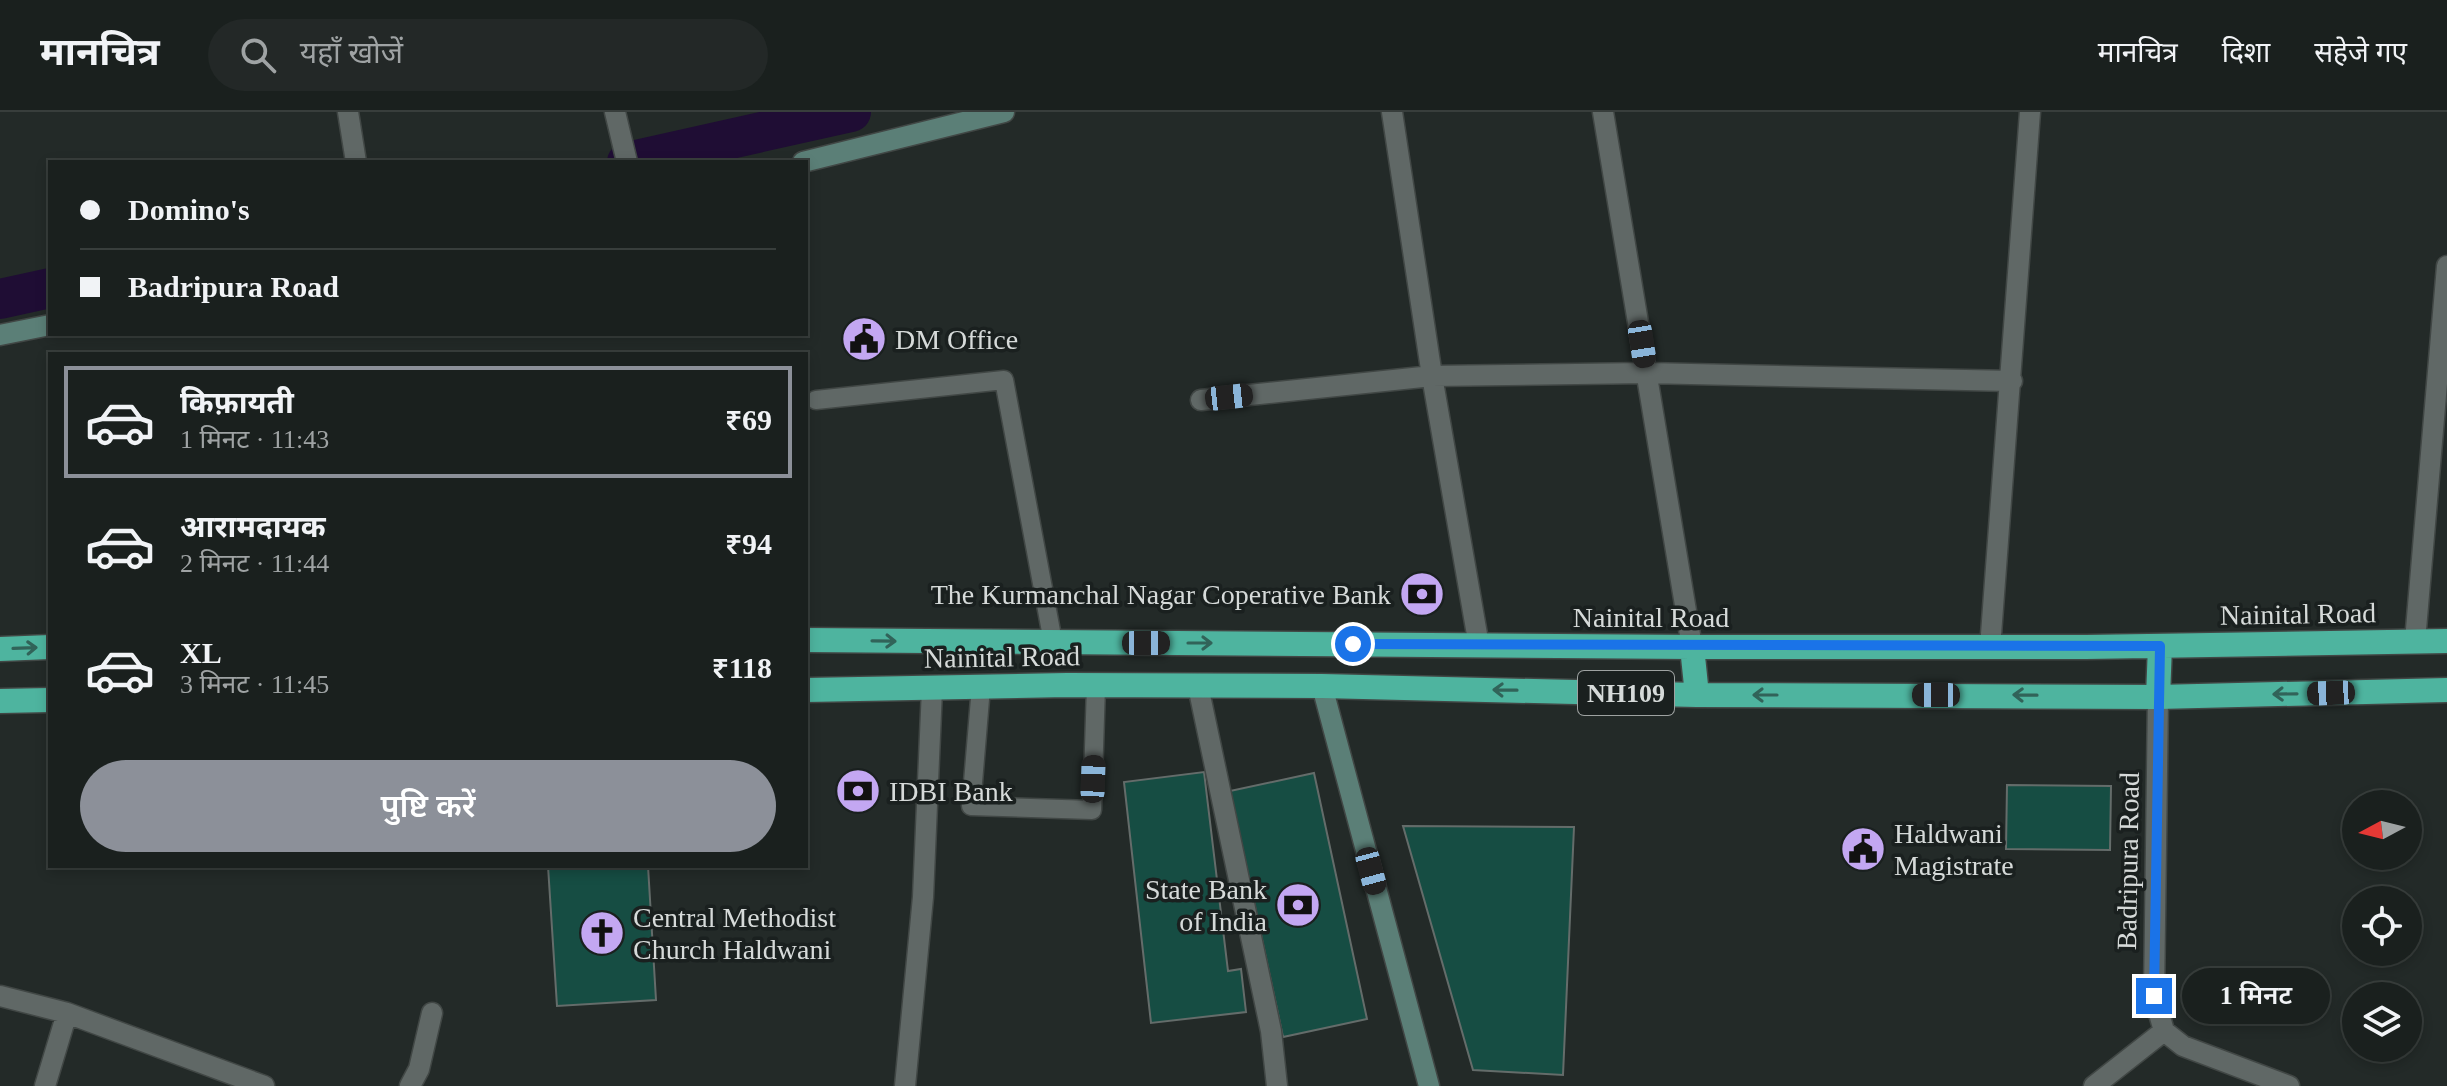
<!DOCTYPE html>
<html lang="hi">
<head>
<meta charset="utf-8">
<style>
  :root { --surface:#1a201e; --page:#232827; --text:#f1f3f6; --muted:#9fa3a4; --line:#383e3c; --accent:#8c9099 }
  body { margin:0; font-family:"Times New Roman","Noto Sans Devanagari",serif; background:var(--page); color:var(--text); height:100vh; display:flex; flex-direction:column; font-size:30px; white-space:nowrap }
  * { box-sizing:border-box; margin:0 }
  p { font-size:26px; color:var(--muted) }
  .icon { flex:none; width:44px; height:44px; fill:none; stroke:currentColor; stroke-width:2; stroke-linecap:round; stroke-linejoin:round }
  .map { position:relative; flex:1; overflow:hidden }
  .sheet { position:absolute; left:48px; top:240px; width:760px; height:516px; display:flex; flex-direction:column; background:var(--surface); border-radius:0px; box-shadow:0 4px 12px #0003,0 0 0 2px var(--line) }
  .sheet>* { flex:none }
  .guide { position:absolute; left:48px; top:48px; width:760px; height:176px; border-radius:0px; box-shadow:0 4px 12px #0003,0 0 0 2px var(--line); display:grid; align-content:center; height:176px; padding:0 32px; background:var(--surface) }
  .needle { width:52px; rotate:263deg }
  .fabs { position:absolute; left:2342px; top:678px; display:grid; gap:16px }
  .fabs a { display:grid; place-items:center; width:80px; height:80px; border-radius:50%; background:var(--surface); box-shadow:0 4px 12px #0003,0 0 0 2px var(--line); font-size:40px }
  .end { position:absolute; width:36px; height:36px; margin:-18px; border:10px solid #1a73e8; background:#fff; box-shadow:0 0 0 4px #fff }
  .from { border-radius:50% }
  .bubble { position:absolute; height:56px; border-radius:28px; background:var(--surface); box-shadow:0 4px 12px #0003,0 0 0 2px var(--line); font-size:26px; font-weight:600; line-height:56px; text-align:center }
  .car { position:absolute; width:24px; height:48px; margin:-24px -12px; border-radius:10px; box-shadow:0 0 6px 2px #0007; background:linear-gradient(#222 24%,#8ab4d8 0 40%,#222 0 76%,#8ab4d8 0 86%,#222 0) }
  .guide b { display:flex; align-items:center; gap:28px; height:76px; font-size:30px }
  .guide b+b { border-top:2px solid var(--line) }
  .guide i { width:20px; height:20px; background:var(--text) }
  ul { padding:14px 0 0; list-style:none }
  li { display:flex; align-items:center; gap:24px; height:112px; margin:0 16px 12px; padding:0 16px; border:4px solid transparent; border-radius:0px }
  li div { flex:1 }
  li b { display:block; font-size:30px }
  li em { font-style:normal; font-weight:600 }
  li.selected { border-color:var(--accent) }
  li>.icon { width:72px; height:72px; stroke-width:1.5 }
  .primary-button { display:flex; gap:16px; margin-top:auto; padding:16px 32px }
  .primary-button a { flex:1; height:92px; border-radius:48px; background:var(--accent); color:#fff; font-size:32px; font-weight:600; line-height:92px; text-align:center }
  header { display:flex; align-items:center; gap:48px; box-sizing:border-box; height:112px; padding:0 40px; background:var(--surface); border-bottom:2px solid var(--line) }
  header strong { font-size:38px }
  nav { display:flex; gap:44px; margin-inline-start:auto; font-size:28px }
  .search { width:560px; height:72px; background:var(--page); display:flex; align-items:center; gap:20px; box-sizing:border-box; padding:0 28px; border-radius:44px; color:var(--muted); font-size:30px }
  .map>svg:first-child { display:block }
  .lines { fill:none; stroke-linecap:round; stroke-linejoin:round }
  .canal { stroke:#1f0d34; stroke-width:40 }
  .building { fill:#164d43; stroke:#646c6a; stroke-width:2 }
  .lane-casing { stroke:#414745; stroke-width:21 }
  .street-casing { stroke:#414745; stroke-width:23 }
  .secondary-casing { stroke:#414745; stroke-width:23 }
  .highway-casing { stroke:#414745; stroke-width:27 }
  .lane { stroke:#606866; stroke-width:18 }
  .street { stroke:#606866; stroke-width:20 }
  .secondary { stroke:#5b7f77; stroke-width:20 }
  .highway { stroke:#4eb49f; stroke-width:24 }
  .oneway { stroke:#316359 }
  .route { stroke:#1a73e8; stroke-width:10 }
  .labels { text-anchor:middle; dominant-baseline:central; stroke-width:7; stroke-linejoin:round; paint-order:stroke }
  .shield { fill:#1a201f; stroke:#9ea2a1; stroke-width:2 }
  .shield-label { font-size:26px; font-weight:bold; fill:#d6dad9 }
  .poi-label { font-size:28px; fill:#d6dad9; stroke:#1a201f; text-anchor:start }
  .street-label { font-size:28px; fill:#d6dad9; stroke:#1a201f }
</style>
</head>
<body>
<header>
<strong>मानचित्र</strong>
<div class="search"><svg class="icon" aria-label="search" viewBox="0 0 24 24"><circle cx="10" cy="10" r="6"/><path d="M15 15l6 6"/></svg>यहाँ खोजें</div>
<nav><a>मानचित्र</a><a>दिशा</a><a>सहेजे गए</a></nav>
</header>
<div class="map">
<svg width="2447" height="974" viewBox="0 0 2447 974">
  <rect width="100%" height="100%" fill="#232a28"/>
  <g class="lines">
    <path class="canal" d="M 627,50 L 851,0
      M 0,187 L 50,176"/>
  </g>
  <path class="building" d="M 1204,660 L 1228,859 L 1241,857 L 1246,900 L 1151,911 L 1124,670 Z
    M 1314,661 L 1367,907 L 1283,925 L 1230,679 Z
    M 2007,673 L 2111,674 L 2110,738 L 2006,737 Z
    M 1403,714 L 1574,715 L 1563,963 L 1473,958 Z
    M 548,754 L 648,754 L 656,888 L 557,894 Z"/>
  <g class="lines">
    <g class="lane-casing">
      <path id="lane" d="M 816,288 L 1004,268 L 1053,530
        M 981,575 L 971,694 L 1092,698 L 1096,574"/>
    </g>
    <g class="street-casing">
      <path id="street" d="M 348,0 L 356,50
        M 615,0 L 627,50
        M 1392,0 L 1432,264 L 1479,534
        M 1603,0 L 1692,535
        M 1201,288 L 1432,264 L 1646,261 L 2012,269
        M 2415,529 L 2447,154
        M 1990,536 L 2030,0
        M 1198,574 L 1271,919 L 1277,974
        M 2158,585 L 2154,884 L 2164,919 L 2183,934 L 2289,974
        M 0,884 L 67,901 L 264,974
        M 45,974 L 67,901
        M 410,974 L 419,957 L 432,901
        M 905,974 L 923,785 L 932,577
        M 2094,974 L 2164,919"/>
    </g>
    <g class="secondary-casing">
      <path id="secondary" d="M 803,50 L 1004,0
        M 0,223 L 50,213
        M 1322,574 L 1429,974"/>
    </g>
    <g class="highway-casing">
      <path id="highway" d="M 806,528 L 1692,535 L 2086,535 L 2447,529
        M 1692,535 L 1697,583
        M 0,537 L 50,535
        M 806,578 L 1067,573 L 1322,574 L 1697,583 L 2158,585 L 2447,578
        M 2158,585 L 2160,534
        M 0,589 L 50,588"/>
    </g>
    <use href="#lane" class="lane"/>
    <use href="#street" class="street"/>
    <use href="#secondary" class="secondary"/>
    <use href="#highway" class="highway"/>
  </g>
  <defs><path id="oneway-shaft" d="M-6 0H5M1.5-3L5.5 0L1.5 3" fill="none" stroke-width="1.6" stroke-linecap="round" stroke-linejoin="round" transform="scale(2)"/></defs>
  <g class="oneway">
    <use href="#oneway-shaft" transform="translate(884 529) rotate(1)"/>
    <use href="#oneway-shaft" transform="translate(1200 531)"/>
    <use href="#oneway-shaft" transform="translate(25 536) rotate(-2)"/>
    <use href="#oneway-shaft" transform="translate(1505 578) rotate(-179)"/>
    <use href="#oneway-shaft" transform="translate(2285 582) rotate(179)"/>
    <use href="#oneway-shaft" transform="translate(1765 583) rotate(-180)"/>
    <use href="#oneway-shaft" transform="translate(2025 583) rotate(-179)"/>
  </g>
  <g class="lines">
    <path class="route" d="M 1353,532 L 2160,534 L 2154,884"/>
  </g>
  <defs>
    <g id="civic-disc" transform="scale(2.3)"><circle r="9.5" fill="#c3a7f2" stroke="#1a201f"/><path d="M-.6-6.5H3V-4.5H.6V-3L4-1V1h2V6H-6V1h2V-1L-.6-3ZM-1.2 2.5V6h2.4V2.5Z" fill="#111"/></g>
    <g id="bank-disc" transform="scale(2.3)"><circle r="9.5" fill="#c3a7f2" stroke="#1a201f"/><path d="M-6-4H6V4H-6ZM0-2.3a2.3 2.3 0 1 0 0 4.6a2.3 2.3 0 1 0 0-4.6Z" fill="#111"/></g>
    <g id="church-disc" transform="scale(2.3)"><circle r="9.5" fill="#c3a7f2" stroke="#1a201f"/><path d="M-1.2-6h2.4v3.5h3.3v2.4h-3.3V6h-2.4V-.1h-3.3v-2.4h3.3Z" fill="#111"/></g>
  </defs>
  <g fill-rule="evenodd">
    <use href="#civic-disc" x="864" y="227"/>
    <use href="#bank-disc" x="1422" y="482"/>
    <use href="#bank-disc" x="858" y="679"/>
    <use href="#civic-disc" x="1863" y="737"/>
    <use href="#bank-disc" x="1298" y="793"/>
    <use href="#church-disc" x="602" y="821"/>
  </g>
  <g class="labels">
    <rect class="shield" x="1578" y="559" width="96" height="44" rx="6"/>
    <g class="shield-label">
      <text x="1626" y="581">NH109</text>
    </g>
    <g class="poi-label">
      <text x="895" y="227">DM Office</text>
      <text x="1391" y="482" text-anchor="end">The Kurmanchal Nagar Coperative Bank</text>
      <text x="889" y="679">IDBI Bank</text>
      <text x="1894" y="721">Haldwani<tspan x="1894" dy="32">Magistrate</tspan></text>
      <text x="1267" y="777" text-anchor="end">State Bank<tspan x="1267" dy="32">of India</tspan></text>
      <text x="633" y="805">Central Methodist<tspan x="633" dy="32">Church Haldwani</tspan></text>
    </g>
    <g class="street-label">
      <text transform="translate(2298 502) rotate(-1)">Nainital Road</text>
      <text x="1651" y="505">Nainital Road</text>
      <text transform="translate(1002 545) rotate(-1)">Nainital Road</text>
      <text transform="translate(2128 749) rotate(-89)">Badripura Road</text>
    </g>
  </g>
</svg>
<div class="fabs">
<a><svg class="needle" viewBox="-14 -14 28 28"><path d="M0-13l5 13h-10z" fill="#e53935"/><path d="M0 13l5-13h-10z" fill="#9fa3a4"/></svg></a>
<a><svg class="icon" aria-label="locate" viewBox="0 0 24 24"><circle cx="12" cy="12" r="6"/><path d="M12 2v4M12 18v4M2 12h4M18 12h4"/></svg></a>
<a><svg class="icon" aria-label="layers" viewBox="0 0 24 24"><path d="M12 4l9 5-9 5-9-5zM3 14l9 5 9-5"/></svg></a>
</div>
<i class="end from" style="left:1353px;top:532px"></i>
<i class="end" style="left:2154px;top:884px"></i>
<div class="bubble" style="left:2182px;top:856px;width:148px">1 मिनट</div>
<i class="car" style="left:1642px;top:232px;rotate:171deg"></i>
<i class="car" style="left:1229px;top:285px;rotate:84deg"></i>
<i class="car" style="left:1146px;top:531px;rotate:90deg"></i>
<i class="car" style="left:2331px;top:581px;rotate:268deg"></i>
<i class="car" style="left:1936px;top:583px;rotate:270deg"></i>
<i class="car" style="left:1093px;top:667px;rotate:2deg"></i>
<i class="car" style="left:1371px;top:759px;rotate:165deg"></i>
<div class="guide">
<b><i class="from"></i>Domino's</b>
<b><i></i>Badripura Road</b>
</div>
<section class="sheet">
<ul>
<li class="selected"><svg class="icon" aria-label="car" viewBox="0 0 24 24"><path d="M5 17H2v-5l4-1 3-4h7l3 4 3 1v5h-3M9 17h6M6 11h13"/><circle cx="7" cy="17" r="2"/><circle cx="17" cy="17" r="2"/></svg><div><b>किफ़ायती</b><p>1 मिनट · 11:43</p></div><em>₹69</em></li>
<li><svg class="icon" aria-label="car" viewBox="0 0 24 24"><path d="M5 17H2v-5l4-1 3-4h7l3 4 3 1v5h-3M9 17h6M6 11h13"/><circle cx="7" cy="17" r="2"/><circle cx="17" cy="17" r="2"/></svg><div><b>आरामदायक</b><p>2 मिनट · 11:44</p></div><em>₹94</em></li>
<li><svg class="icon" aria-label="car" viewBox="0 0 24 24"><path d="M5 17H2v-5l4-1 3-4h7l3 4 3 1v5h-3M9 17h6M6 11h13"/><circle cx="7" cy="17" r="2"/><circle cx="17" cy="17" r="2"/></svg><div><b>XL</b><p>3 मिनट · 11:45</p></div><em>₹118</em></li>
</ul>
<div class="primary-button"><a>पुष्टि करें</a></div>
</section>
</div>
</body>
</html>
